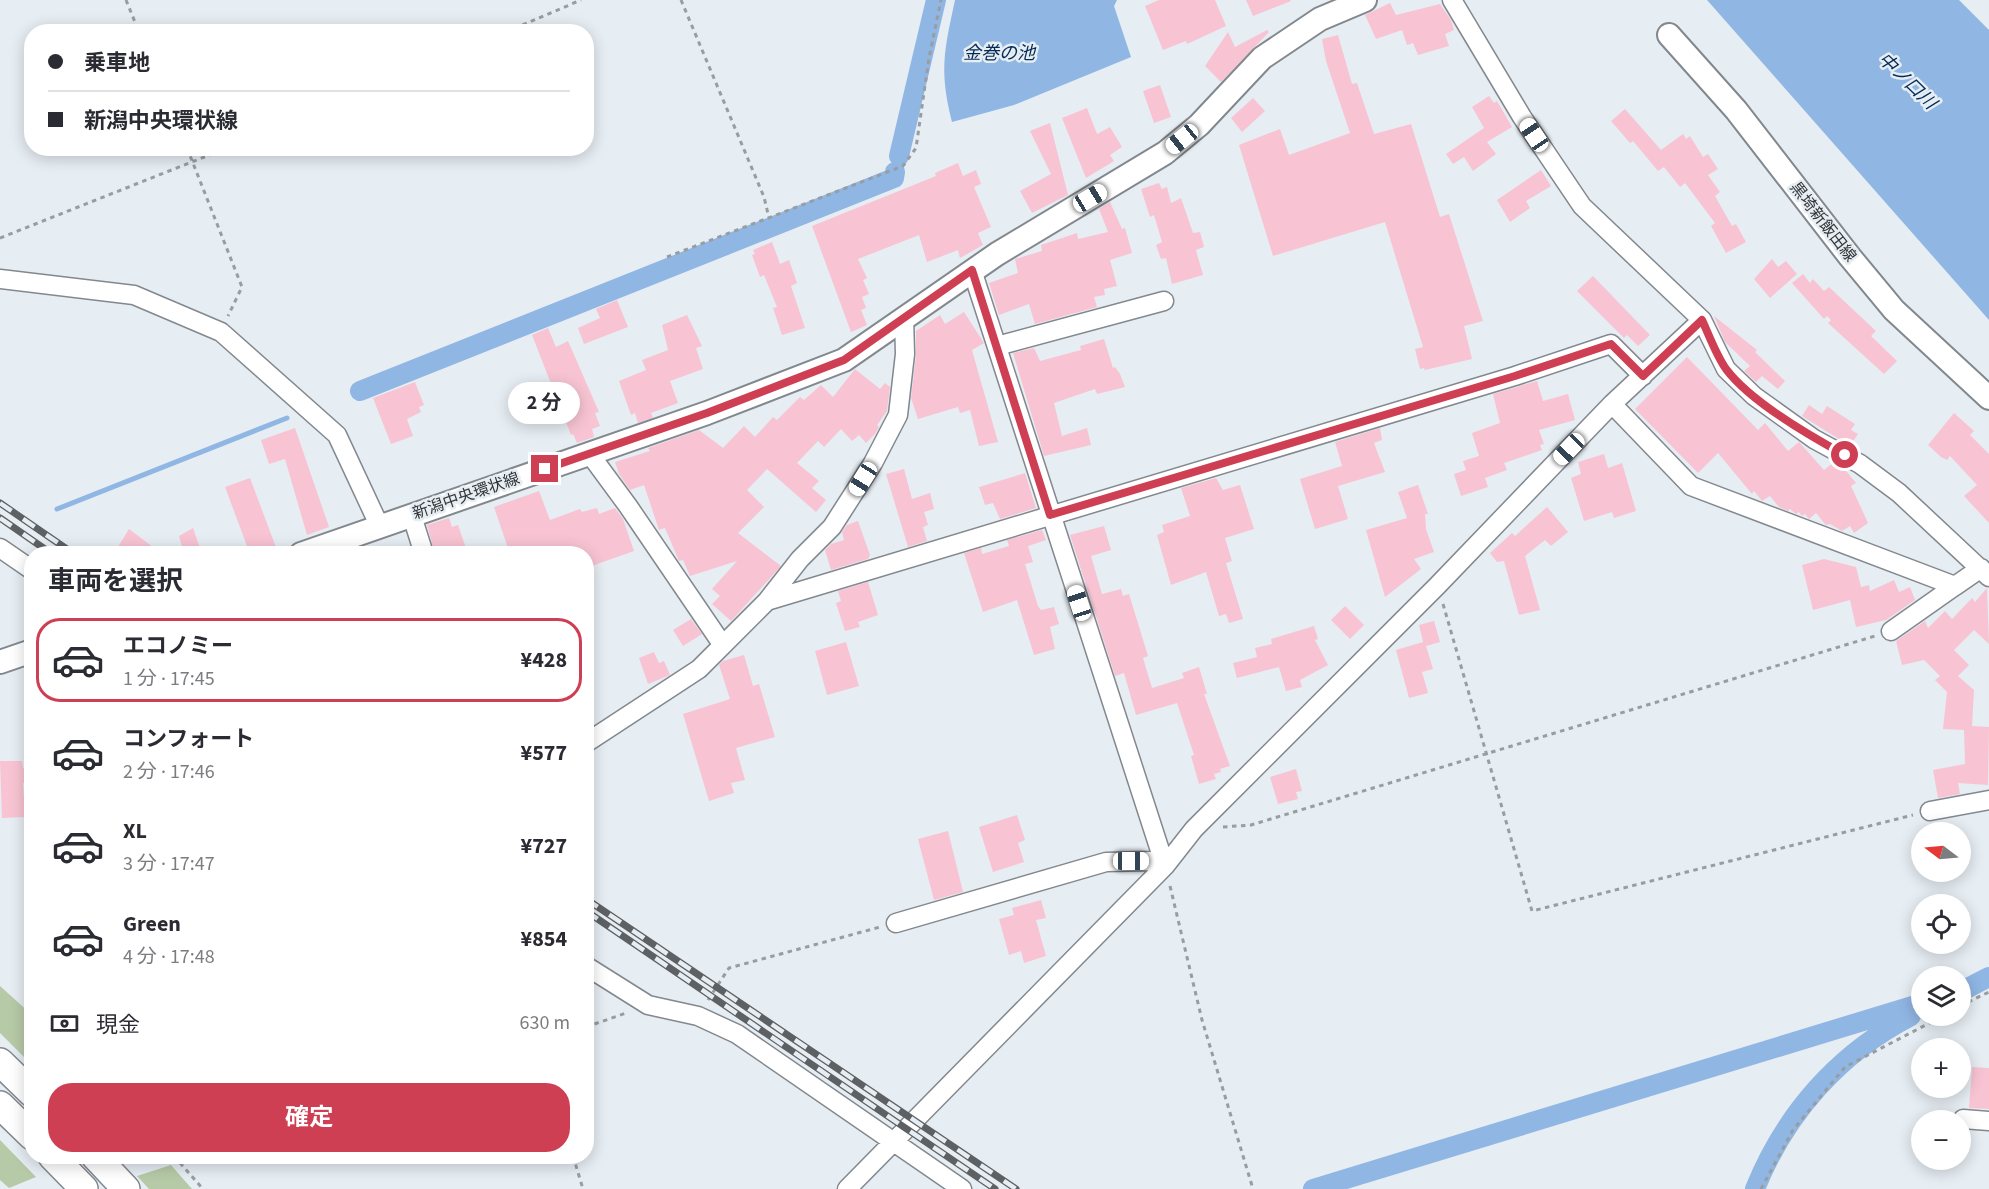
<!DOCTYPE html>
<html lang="ja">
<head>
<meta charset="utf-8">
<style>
  :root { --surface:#fff; --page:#f7f7f7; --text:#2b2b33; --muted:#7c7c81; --line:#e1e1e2; --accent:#cf3f53 }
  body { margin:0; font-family:"Source Sans 3","Noto Sans JP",sans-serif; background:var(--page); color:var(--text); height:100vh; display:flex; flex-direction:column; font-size:22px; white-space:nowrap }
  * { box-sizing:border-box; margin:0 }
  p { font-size:20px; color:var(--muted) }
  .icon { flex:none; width:33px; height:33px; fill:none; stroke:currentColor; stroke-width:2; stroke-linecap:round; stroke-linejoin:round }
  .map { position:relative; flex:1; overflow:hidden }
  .sheet { position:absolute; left:24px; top:546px; width:570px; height:618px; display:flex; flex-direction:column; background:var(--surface); border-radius:24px; box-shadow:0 3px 15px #0003 }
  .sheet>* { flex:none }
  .top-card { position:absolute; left:24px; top:24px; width:570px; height:132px; border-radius:24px; box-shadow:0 3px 15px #0003; display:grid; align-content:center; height:132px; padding:0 24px; background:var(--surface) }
  .needle { width:39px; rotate:286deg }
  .controls { position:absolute; left:1911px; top:822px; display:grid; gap:12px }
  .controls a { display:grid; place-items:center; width:60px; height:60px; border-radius:50%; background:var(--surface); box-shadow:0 3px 15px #0003; font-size:30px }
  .end { position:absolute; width:27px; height:27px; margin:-14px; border:8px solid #cf3f53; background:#fff; box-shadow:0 0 0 3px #fff }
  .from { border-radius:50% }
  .bubble { position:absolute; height:42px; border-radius:21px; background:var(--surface); box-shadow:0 3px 15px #0003; font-size:20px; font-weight:700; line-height:42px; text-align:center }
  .car { position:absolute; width:18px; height:36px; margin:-18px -9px; border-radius:8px; box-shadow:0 0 4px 2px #0007; background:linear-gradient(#fff 24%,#345 0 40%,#fff 0 76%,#345 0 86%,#fff 0) }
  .top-card b { display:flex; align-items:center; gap:21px; height:57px; font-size:22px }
  .top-card b+b { border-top:2px solid var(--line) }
  .top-card i { width:15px; height:15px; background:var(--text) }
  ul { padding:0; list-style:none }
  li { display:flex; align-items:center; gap:18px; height:84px; margin:0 12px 9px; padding:0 12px; border:3px solid transparent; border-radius:24px }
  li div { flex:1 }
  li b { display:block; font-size:22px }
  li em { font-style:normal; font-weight:700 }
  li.current { border-color:var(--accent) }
  li>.icon { width:54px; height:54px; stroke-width:1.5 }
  h2 { padding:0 24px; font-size:27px; line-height:72px }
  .pay { display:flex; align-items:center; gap:15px; height:66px; padding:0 24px; font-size:22px }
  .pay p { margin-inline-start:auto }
  .button { display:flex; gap:12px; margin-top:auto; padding:12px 24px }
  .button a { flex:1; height:69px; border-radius:24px; background:var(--accent); color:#fff; font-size:24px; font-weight:700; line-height:69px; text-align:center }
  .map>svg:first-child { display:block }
  .green { fill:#b7caa7 }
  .water { fill:#90b6e3 }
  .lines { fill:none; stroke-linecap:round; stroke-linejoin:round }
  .stream { stroke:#90b6e3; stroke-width:5 }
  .canal { stroke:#90b6e3; stroke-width:20 }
  .building { fill:#f8c4d3 }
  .minor-casing { stroke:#82888e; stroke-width:21 }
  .major-casing { stroke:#82888e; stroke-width:26 }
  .highway-casing { stroke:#82888e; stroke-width:30 }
  .path { stroke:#989da1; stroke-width:3; stroke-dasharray:4.5 4.5; stroke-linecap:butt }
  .minor { stroke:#fff; stroke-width:18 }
  .major { stroke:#fff; stroke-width:22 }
  .highway { stroke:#fff; stroke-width:27 }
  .rail-casing { stroke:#5e6164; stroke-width:7 }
  .rail { stroke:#e6edf3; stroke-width:4.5; stroke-dasharray:14; stroke-linecap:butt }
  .route { stroke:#cf3f53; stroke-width:8 }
  .labels { text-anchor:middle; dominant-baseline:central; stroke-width:5; stroke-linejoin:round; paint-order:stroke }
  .street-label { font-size:16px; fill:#323537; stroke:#e6edf3 }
  .water-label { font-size:18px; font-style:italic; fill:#022a53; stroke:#e6edf3 }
</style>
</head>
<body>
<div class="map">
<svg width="1989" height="1189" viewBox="0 0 1989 1189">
  <rect width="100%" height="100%" fill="#e6edf3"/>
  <path class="green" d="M 0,986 L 31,1014 L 31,1064 L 0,1033 Z
    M 0,1140 L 36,1177 L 9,1188 L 0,1180 Z
    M 171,1165 L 192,1189 L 149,1189 L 137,1176 Z"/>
  <path class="water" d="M 955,0 L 1117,0 L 1114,6 L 1131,57 L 1014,105 L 952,122 C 939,71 944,51 955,0 Z
    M 1707,0 L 1959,0 L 1989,30 L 1989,320 Z"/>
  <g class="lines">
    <path class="stream" d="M 57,509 L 287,418"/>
    <path class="canal" d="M 899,156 L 936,0
      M 360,391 L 894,178 L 895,172
      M 1960,992 L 1989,977
      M 1313,1189 L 1922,1003
      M 1755,1189 C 1785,1114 1839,1053 1911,1016"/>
  </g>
  <path class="building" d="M 1159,0 L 1215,0 L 1226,26 L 1187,44 L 1186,41 L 1163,50 L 1145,6 Z
    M 1246,0 L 1290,0 L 1291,1 L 1253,16 Z
    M 1390,3 L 1396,15 L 1440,4 L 1451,20 L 1454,30 L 1445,34 L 1449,46 L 1418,55 L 1413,43 L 1407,45 L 1402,30 L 1376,39 L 1365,15 Z
    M 1267,30 L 1269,32 L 1221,82 L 1205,66 L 1228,32 L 1235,47 Z
    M 1338,35 L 1352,84 L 1357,83 L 1374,134 L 1411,124 L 1440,217 L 1449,214 L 1483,321 L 1464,326 L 1472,359 L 1425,370 L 1424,368 L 1420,369 L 1415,349 L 1423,347 L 1385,222 L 1273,256 L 1239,145 L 1280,129 L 1289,155 L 1350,133 L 1326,61 L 1322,39 Z
    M 1160,85 L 1171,117 L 1154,123 L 1143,91 Z
    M 1489,96 L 1494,103 L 1497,101 L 1512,127 L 1487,142 L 1496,154 L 1473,171 L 1464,157 L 1453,164 L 1446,154 L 1484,128 L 1472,107 Z
    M 1253,98 L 1265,111 L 1242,132 L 1231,118 Z
    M 1087,108 L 1097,134 L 1110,127 L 1122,147 L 1110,155 L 1114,161 L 1086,178 L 1062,118 Z
    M 1625,109 L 1661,150 L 1683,134 L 1686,139 L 1690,136 L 1703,157 L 1708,154 L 1718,169 L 1708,175 L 1720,192 L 1715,196 L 1732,226 L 1736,224 L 1746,242 L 1726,253 L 1711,226 L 1715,223 L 1685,183 L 1680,187 L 1664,167 L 1658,171 L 1633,141 L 1630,143 L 1611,121 Z
    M 1050,123 L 1068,195 L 1032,213 L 1020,191 L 1051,174 L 1030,131 Z
    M 958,163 L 963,176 L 976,170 L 981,184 L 974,187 L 991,227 L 978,233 L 983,245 L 960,258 L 958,250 L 927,262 L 919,235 L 858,259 L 867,278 L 863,280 L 869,294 L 862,297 L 866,308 L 861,310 L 867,325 L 851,332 L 812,226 L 936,176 L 935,173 Z
    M 1541,170 L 1551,186 L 1526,201 L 1530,208 L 1510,222 L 1497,200 Z
    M 1159,183 L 1162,189 L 1167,187 L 1171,203 L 1181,198 L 1193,233 L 1200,232 L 1204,247 L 1196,250 L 1203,275 L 1172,284 L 1166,258 L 1161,259 L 1156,245 L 1162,242 L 1154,215 L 1150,217 L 1141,189 Z
    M 1110,202 L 1122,229 L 1125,228 L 1132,253 L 1110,260 L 1117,286 L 1104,289 L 1105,295 L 1094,297 L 1097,307 L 1035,324 L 1029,304 L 999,315 L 989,283 L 1018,273 L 1015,259 L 1042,251 L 1041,245 L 1077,233 L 1078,239 L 1108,232 L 1099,209 Z
    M 772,242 L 780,264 L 789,260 L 797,283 L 791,286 L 805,328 L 782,335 L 773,308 L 777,307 L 764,275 L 760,277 L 752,255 L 755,254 L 753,250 Z
    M 1772,259 L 1778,267 L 1786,261 L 1797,274 L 1770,298 L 1754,279 Z
    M 1803,274 L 1810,283 L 1813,279 L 1824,291 L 1829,287 L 1876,331 L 1871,336 L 1897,361 L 1884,374 L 1828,323 L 1831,320 L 1827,316 L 1824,319 L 1792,283 Z
    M 1593,276 L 1650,335 L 1638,346 L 1627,335 L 1624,338 L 1577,291 Z
    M 617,300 L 628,327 L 584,344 L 578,328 L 600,318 L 596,309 Z
    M 964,312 L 984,343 L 972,350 L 998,442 L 979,446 L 970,410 L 960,413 L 958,407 L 918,419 L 911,398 L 916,355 L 916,331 L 940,315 L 945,324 Z
    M 687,315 L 702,346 L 696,348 L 703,369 L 670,381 L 678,403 L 651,413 L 653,418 L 638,423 L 635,413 L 631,415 L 619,381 L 646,370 L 642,360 L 668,350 L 662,325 Z
    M 1714,316 L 1757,350 L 1755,352 L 1785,381 L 1778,389 L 1762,376 L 1756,382 L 1744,371 L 1750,366 L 1725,342 Z
    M 548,328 L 556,347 L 568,341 L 599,412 L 595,413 L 600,426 L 592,429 L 594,437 L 577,443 L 573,434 L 571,435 L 532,335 Z
    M 1104,339 L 1113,368 L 1115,367 L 1120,374 L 1125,387 L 1097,394 L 1095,389 L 1054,403 L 1062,436 L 1087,428 L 1091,445 L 1044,456 L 1013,353 L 1034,348 L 1040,361 L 1081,350 L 1080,346 Z
    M 1687,357 L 1758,430 L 1765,423 L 1788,451 L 1799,442 L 1824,470 L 1834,462 L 1843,467 L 1856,483 L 1851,486 L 1868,523 L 1854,533 L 1850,526 L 1842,531 L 1830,524 L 1826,525 L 1816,513 L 1809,519 L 1805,514 L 1802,516 L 1799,512 L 1796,514 L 1790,509 L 1788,511 L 1779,507 L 1770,496 L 1762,501 L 1754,491 L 1752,494 L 1718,453 L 1698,473 L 1635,409 Z
    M 855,369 L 880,389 L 885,383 L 890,387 L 887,411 L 877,425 L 879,427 L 875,434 L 866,443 L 859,435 L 852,441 L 841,429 L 824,447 L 818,441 L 797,463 L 819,481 L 812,488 L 826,500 L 816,512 L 767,469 L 747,490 L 764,507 L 738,533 L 781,566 L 731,621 L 712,604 L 720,596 L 712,589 L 737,561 L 690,576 L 683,560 L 679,561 L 665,528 L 659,530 L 644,485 L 630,490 L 619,474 L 615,462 L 650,451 L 648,448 L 699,430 L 723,448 L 744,426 L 755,437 L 773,417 L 777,420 L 800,397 L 804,400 L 821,385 L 833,397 Z
    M 1537,381 L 1543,401 L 1568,394 L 1575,420 L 1539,430 L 1544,444 L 1540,445 L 1542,450 L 1504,463 L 1507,470 L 1485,478 L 1488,487 L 1461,496 L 1454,474 L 1466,470 L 1463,461 L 1479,456 L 1472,433 L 1500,423 L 1493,394 Z
    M 415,382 L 424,405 L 419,407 L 421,412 L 407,419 L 413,436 L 391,444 L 373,398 Z
    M 1809,405 L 1822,414 L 1827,406 L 1855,424 L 1851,430 L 1858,434 L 1850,446 L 1802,416 Z
    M 1954,413 L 1974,431 L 1970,435 L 1989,454 L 1989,523 L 1964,496 L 1977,485 L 1950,456 L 1947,460 L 1941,457 L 1928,445 Z
    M 295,428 L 329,527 L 307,535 L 285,459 L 269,464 L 261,440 Z
    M 1380,428 L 1382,440 L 1374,443 L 1385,472 L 1338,486 L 1348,519 L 1315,529 L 1300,479 L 1342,466 L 1335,442 Z
    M 1604,454 L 1608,468 L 1622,463 L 1636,511 L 1614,518 L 1612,512 L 1584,521 L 1571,478 L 1581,474 L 1578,462 Z
    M 904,469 L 912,499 L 930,493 L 934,509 L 924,512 L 928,525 L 923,527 L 927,541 L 908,547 L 886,474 Z
    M 1025,473 L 1036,508 L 1000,519 L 993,503 L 985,505 L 979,487 Z
    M 250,478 L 277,550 L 266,554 L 250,554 L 225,487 Z
    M 1216,478 L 1223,490 L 1240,485 L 1254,529 L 1225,538 L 1232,561 L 1226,563 L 1243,619 L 1229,623 L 1226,614 L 1219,616 L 1206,572 L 1171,585 L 1157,535 L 1164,532 L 1162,525 L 1190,516 L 1181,488 Z
    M 1418,485 L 1428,514 L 1425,514 L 1426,529 L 1434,552 L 1414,559 L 1421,569 L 1385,597 L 1366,530 L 1407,518 L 1398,492 Z
    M 539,491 L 550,520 L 580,509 L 582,512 L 597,508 L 599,514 L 615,508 L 623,519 L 634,551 L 586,568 L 586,554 L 510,554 L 494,507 Z
    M 1547,507 L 1568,532 L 1551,546 L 1545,540 L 1525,556 L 1540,610 L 1519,615 L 1504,561 L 1497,562 L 1490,553 L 1512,533 L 1515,536 Z
    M 449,518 L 452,527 L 458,525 L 468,554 L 435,554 L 427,525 Z
    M 858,521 L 870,555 L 868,559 L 831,570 L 825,550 L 831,544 L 844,540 L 842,532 L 847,525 Z
    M 1104,526 L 1111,550 L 1091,556 L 1102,594 L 1121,589 L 1123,596 L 1129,594 L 1148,656 L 1143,658 L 1152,688 L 1184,678 L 1182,673 L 1199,667 L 1207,694 L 1204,694 L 1230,766 L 1220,769 L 1221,772 L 1214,774 L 1216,779 L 1199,784 L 1191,756 L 1194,755 L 1177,703 L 1136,715 L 1124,673 L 1115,676 L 1070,535 Z
    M 193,528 L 202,554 L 184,554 L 179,536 Z
    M 129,529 L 162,554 L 128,554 L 118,547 Z
    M 1042,530 L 1046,540 L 1028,546 L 1033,562 L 1025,564 L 1038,606 L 1041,610 L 1054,607 L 1059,624 L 1050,627 L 1055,649 L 1034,655 L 1017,600 L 983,612 L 964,553 L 981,548 L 982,554 L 1009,546 L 1007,540 Z
    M 1824,559 L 1856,567 L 1861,587 L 1869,585 L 1870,591 L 1894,580 L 1899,592 L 1910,587 L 1915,600 L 1886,620 L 1856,627 L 1850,600 L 1813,610 L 1802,565 Z
    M 868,582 L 878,615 L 858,622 L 860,627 L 845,631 L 836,603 L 841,601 L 838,591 Z
    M 1987,588 L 1989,644 L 1974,630 L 1954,650 L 1969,665 L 1958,676 L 1974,690 L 1972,726 L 1989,727 L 1988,785 L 1958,783 L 1960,794 L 1938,798 L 1933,770 L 1965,764 L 1964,730 L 1943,729 L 1947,692 L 1935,680 L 1940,676 L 1924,660 L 1902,665 L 1896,641 L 1925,621 L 1928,628 L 1945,611 L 1952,619 L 1972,598 L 1975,602 Z
    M 1345,606 L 1364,625 L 1350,639 L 1331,620 Z
    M 691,619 L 702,634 L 683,646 L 673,630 Z
    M 1434,621 L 1440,642 L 1426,646 L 1433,669 L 1422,672 L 1428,693 L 1409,698 L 1396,650 L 1423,642 L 1419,625 Z
    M 1314,626 L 1318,639 L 1315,640 L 1328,665 L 1300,680 L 1302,687 L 1286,691 L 1279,667 L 1237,678 L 1233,663 L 1257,657 L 1255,648 L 1272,644 L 1271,639 Z
    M 846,642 L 859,686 L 827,695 L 815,651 Z
    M 654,652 L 659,663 L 664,661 L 670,675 L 648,684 L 639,658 Z
    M 744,655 L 753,686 L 759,684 L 775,737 L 736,748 L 745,780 L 731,783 L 734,793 L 709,801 L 683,714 L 730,699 L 719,665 L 723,661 Z
    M 0,761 L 22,761 L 23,768 L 30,767 L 32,783 L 23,783 L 25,817 L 2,818 Z
    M 1296,769 L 1302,791 L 1296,792 L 1298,799 L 1278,804 L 1270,777 Z
    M 1017,815 L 1025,840 L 1018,843 L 1024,862 L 993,872 L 979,827 Z
    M 948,831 L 963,892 L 934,900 L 918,839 Z
    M 1041,900 L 1046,918 L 1036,920 L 1046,956 L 1024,963 L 1021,951 L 1009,955 L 999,919 L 1014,915 L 1012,908 Z
    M 1972,1067 L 1989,1068 L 1989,1109 L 1969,1108 Z"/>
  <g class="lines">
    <g class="minor-casing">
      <path id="minor" d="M 1452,0 L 1522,117 L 1582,206 L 1702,320 L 1726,369 L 1754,396 L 1814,439 L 1860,464 L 1899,493 L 1989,577
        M 972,270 L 1165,866
        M 0,279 L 134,295 L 221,332 L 337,435 L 379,525
        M 997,346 L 1164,301
        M 1612,404 L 1691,486 L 1955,586 L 1981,568
        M 589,453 L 628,506 L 722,644
        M 412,516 L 424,554
        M 0,548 L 32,570
        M 767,601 L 1515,376 L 1611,344 L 1643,376
        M 1891,631 L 1955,586
        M 586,743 L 699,669 L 767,601 L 800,559 L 832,527 L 873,463 L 898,415 L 905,354 L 904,317
        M 1930,811 L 1989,800
        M 896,923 L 1106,862 L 1150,861 L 1165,866
        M 586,966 L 648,1005 L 698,1016 L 737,1034 L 962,1189
        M 1963,1119 L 1989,1121
        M 847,1189 L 1165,866 L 1194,829 L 1437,586 L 1612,404 L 1702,320"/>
    </g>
    <g class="major-casing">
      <path id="major" d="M 1669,35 L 1736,110 L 1850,257 L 1894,310 L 1989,398
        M 301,554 L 707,413 L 844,360 L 997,254 L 1165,153 L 1199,125 L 1262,58 L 1320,19 L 1365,0
        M 0,662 L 32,651"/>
    </g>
    <g class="highway-casing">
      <path id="highway" d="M 0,1062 L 32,1093
        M 0,1105 L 32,1136
        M 52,1156 L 84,1189
        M 95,1156 L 126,1189"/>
    </g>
    <path class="path" d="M 126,0 L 139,32
      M 681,0 L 764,197 L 769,218
      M 506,32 L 581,0
      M 187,148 L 242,287 L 228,316
      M 0,238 L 227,148
      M 667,257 L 903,166 L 916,148 L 929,58 L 941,0
      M 1443,604 L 1532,911 L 1913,815
      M 1223,827 L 1251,825 L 1875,636
      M 1170,886 L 1202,1020 L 1253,1189
      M 708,1000 L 729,968 L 880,927
      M 1960,1006 L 1989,992
      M 586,1027 L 626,1013
      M 174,1156 L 203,1189
      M 573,1156 L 583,1189
      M 1761,1189 L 1793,1130 L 1845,1067 L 1943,1016"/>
    <use href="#minor" class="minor"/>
    <use href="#major" class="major"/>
    <use href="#highway" class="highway"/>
    <g class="rail-casing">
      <path id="rail" d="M 0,503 L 74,554
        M 0,518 L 52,554
        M 586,899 L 1016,1189
        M 586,911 L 995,1189"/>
    </g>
    <use href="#rail" class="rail"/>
  </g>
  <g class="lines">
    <path class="route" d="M 545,469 L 707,413 L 844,360 L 972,270 L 1050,515 L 1515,376 L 1611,344 L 1643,376 L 1702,320 C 1709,335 1716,355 1726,369 C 1750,401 1810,436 1845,455"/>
  </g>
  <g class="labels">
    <g class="street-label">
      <text transform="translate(1823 222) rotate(52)">黒埼新飯田線</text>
      <text transform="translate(466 496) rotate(-19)">新潟中央環状線</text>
    </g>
    <g class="water-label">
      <text x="999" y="53">金巻の池</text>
      <text transform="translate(1907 81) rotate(44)">中ノ口川</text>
    </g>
  </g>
</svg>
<div class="controls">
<a><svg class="needle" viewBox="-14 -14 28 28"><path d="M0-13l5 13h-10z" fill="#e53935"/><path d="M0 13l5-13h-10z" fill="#7c7c81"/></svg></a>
<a><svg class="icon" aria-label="locate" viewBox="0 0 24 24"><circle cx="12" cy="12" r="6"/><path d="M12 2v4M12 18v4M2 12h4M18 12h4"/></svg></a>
<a><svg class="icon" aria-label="layers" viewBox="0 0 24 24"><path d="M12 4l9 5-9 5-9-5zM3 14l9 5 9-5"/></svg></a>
<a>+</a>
<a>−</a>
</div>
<i class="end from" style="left:1845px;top:455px"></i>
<i class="end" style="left:545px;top:469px"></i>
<div class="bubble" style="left:508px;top:382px;width:72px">2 分</div>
<i class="car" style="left:1534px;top:135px;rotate:326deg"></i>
<i class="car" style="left:1182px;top:139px;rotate:231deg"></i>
<i class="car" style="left:1090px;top:198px;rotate:59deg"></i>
<i class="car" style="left:1569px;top:449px;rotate:224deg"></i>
<i class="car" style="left:863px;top:479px;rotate:212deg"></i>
<i class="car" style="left:1079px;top:603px;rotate:342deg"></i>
<i class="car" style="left:1131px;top:861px;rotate:90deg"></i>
<div class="top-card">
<b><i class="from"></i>乗車地</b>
<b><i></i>新潟中央環状線</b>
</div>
<section class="sheet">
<h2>車両を選択</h2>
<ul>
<li class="current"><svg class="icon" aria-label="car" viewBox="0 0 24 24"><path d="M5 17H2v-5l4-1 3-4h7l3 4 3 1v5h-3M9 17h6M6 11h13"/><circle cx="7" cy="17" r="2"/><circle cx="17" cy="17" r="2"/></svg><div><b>エコノミー</b><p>1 分 · 17:45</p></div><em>¥428</em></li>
<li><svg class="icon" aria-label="car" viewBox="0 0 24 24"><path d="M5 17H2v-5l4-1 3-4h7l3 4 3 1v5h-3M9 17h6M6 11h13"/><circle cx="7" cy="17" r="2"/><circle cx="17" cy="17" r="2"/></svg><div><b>コンフォート</b><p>2 分 · 17:46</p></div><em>¥577</em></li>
<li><svg class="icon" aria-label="car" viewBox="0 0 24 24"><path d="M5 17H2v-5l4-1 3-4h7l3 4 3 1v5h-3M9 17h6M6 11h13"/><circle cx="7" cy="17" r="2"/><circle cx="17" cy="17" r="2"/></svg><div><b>XL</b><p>3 分 · 17:47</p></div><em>¥727</em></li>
<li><svg class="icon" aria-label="car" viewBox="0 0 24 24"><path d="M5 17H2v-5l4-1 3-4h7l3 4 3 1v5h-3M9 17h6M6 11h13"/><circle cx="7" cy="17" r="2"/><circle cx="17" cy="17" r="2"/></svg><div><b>Green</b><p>4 分 · 17:48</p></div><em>¥854</em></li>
</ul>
<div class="pay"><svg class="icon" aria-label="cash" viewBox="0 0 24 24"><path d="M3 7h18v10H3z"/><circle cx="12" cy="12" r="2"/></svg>現金<p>630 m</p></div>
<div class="button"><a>確定</a></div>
</section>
</div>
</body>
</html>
